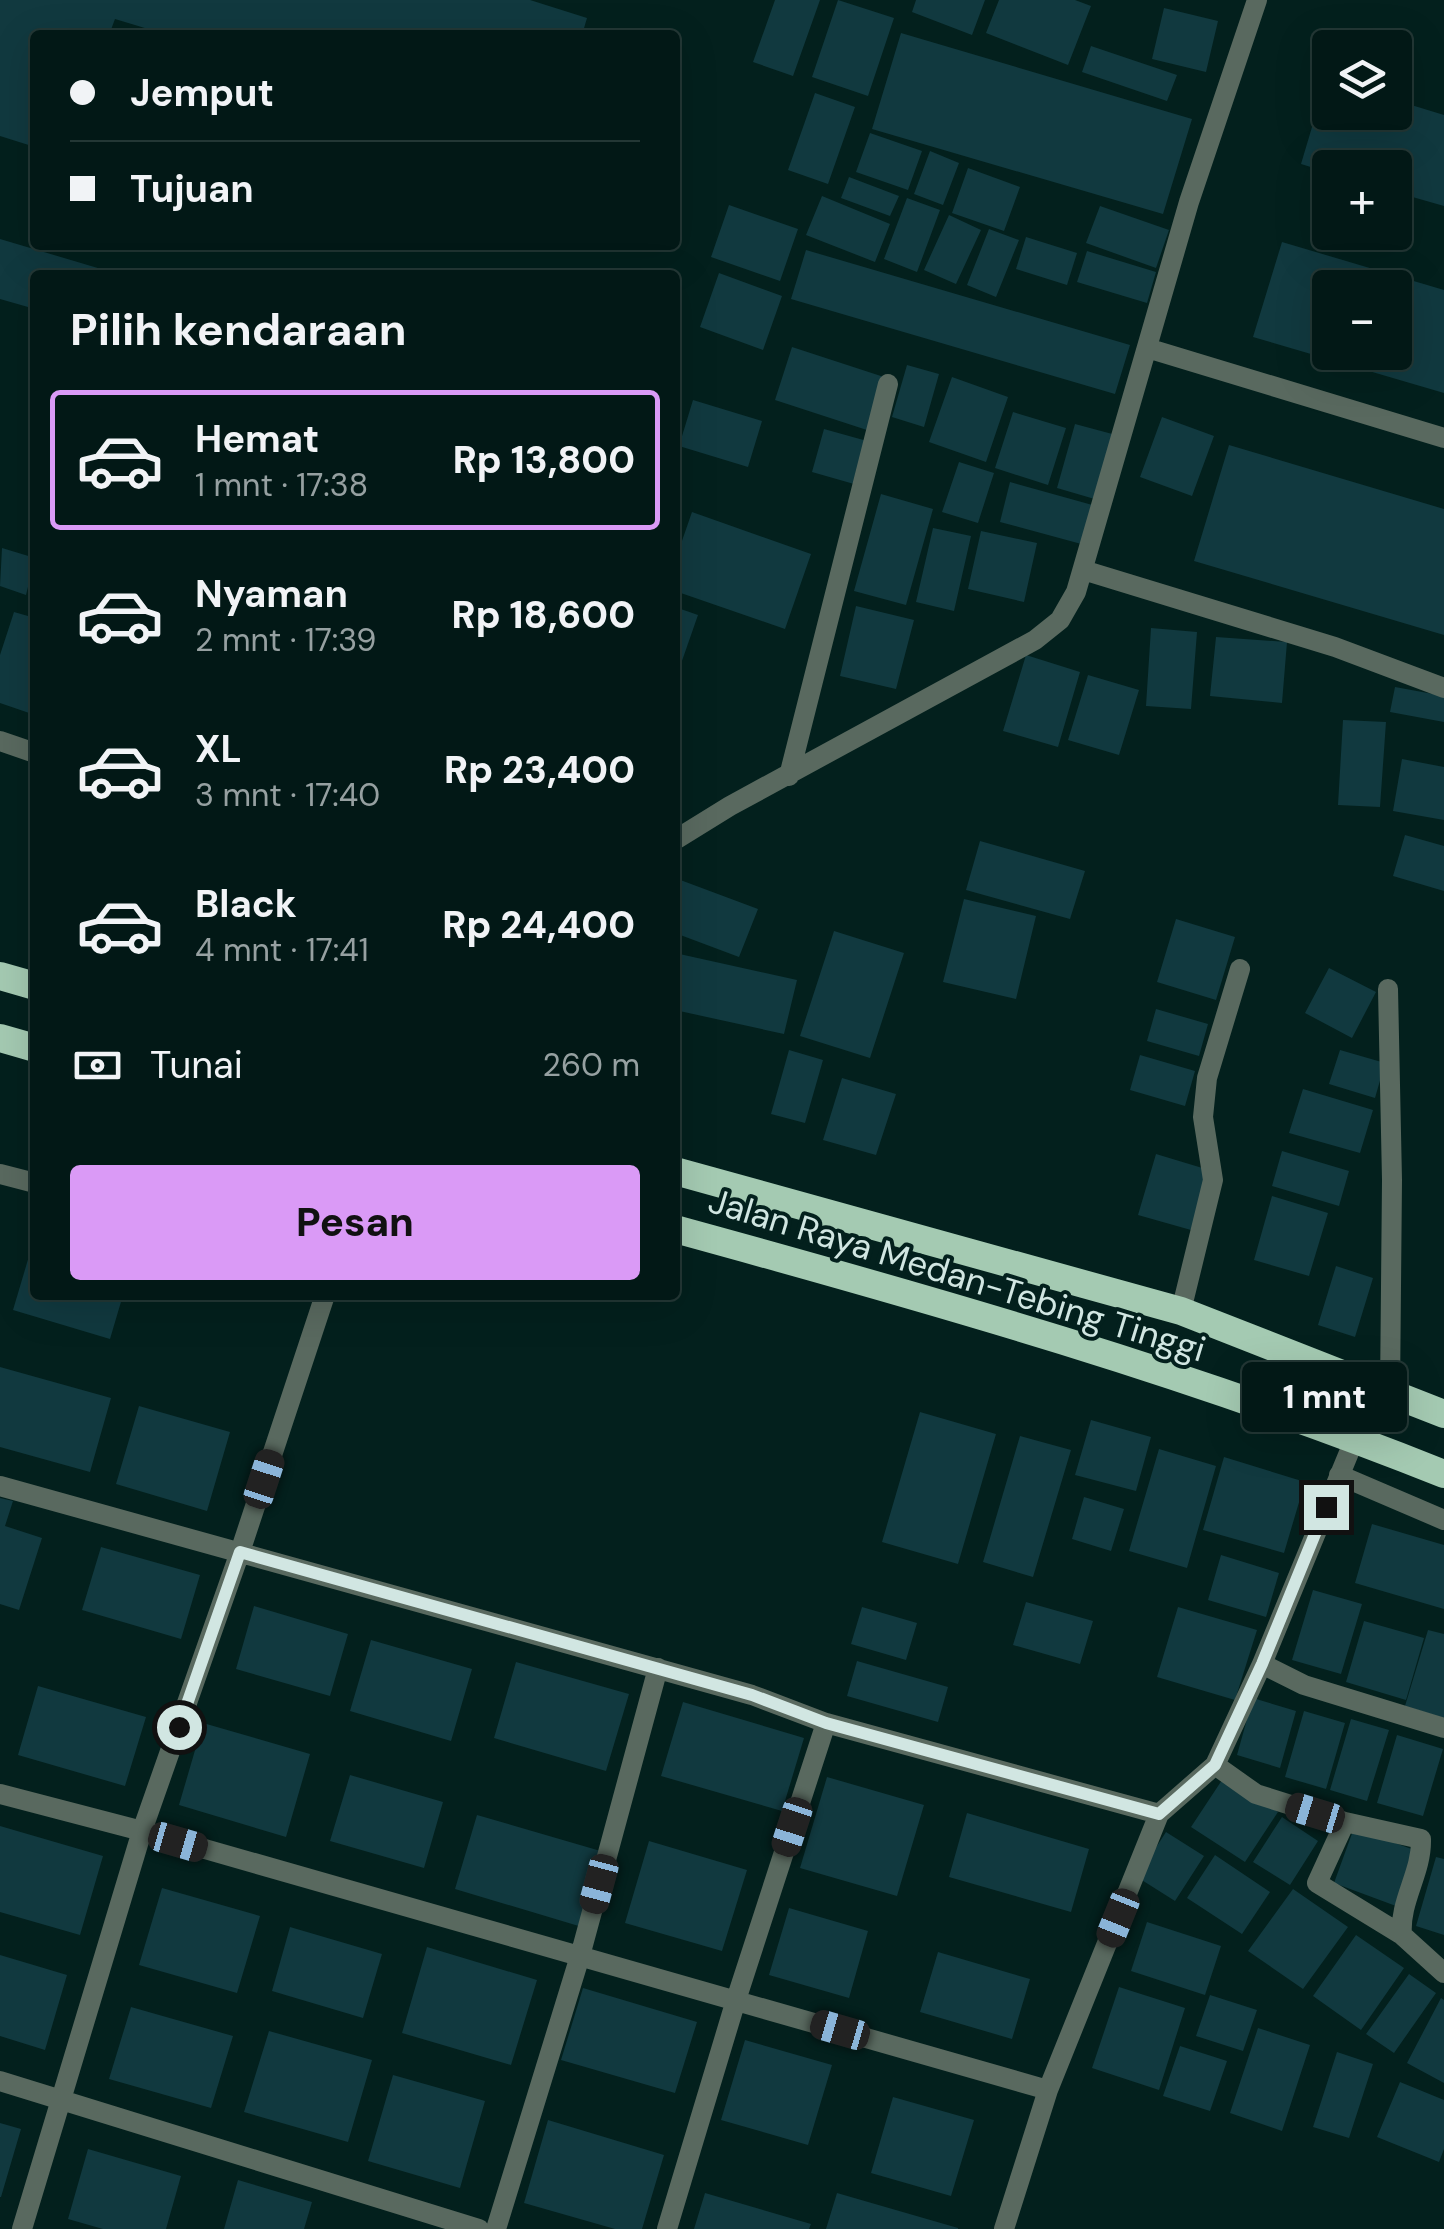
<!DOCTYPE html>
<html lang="id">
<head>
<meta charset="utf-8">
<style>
  :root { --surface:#021816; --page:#0c211f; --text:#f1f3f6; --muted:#96a0a1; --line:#233735; --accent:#da9af6 }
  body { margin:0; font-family:"DM Sans",sans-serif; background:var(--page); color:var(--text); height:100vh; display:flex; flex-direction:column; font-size:38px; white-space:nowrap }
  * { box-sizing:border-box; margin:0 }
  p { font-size:32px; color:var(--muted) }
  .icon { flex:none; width:55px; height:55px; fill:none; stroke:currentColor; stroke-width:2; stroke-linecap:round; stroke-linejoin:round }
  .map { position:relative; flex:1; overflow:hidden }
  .panel { position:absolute; left:30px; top:270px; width:650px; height:1030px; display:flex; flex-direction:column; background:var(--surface); border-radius:10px; box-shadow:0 10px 40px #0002,0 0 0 2px var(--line) }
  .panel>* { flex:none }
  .guide { position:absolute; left:30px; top:30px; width:650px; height:220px; border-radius:10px; box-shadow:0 10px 40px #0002,0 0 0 2px var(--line); display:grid; align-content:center; height:220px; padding:0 40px; background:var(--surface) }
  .tools { position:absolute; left:1312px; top:30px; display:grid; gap:20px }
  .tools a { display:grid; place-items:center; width:100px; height:100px; border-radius:10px; background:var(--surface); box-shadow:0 10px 40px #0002,0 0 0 2px var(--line); font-size:50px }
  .end { position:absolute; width:45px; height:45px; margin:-22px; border:12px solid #d1e6e2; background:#111; box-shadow:0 0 0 5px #111 }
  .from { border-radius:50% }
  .bubble { position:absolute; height:70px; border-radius:10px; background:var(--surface); box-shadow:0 10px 40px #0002,0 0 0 2px var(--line); font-size:32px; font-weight:800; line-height:70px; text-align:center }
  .car { position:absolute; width:30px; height:60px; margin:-30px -15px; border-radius:12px; box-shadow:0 0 8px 2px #0007; background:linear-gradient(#222 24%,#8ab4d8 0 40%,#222 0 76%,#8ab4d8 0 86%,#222 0) }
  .guide b { display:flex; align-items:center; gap:35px; height:95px; font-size:38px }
  .guide b+b { border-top:2px solid var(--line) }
  .guide i { width:25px; height:25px; background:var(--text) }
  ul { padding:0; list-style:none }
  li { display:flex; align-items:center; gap:30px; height:140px; margin:0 20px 15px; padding:0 20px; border:5px solid transparent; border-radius:10px }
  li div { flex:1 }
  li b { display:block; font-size:38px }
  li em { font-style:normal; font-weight:800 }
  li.active { border-color:var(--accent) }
  li>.icon { width:90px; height:90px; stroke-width:1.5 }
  h2 { padding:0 40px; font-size:45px; line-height:120px }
  .pay { display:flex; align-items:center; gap:25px; height:110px; padding:0 40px; font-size:38px }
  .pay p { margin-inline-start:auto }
  .primary-button { display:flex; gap:20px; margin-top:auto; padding:20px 40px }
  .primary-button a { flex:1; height:115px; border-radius:10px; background:var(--accent); color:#111; font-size:40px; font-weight:800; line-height:115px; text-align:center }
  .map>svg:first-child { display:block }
  .building { fill:#11393f; fill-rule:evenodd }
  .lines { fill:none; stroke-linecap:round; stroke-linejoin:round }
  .minor { stroke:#59695f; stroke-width:20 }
  .trunk { stroke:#a4cab2; stroke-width:28 }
  .route { stroke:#d1e6e2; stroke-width:12 }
  .labels { text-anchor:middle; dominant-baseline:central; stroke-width:8; stroke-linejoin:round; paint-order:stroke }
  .street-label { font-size:35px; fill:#d1e6e2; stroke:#03201d }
</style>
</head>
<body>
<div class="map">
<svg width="1444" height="2229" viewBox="0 0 1444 2229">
  <rect width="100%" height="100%" fill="#03201d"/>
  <path class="building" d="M 0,0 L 530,0 L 587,18 L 582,35 L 157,35 L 158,32 L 115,19 L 109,35 L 35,35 L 35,147 L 0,136 Z
    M 775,0 L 820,0 L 793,76 L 753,62 Z
    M 838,0 L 894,18 L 868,96 L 812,77 Z
    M 916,0 L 985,0 L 972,35 L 912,12 Z
    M 999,0 L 1075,0 L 1091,6 L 1068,65 L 986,33 Z
    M 1164,8 L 1218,21 L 1206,72 L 1152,59 Z
    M 901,33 L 1192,119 L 1163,214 L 872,129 Z
    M 1091,46 L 1177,75 L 1167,101 L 1082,72 Z
    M 1326,80 L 1330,81 L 1330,112 L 1395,112 L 1395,100 L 1444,115 L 1444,206 L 1395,192 L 1395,168 L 1330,168 L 1330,173 L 1301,164 Z
    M 815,93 L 855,107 L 828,184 L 788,170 Z
    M 870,133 L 922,151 L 908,190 L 856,172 Z
    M 930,151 L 959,163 L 943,205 L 914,194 Z
    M 968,168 L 1020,187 L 1004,231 L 952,213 Z
    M 849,177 L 899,196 L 890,216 L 841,198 Z
    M 822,196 L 890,224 L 875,262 L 806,235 Z
    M 907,198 L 940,210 L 917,272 L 884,259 Z
    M 729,205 L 798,229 L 780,281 L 711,257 Z
    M 1100,206 L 1169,230 L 1156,268 L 1086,243 Z
    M 949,215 L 981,230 L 956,284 L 924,270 Z
    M 989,229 L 1019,240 L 996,297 L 967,285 Z
    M 1026,237 L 1077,253 L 1067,285 L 1016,269 Z
    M 0,239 L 118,274 L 118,275 L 35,275 L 35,309 L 0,299 Z
    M 1282,242 L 1444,290 L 1444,393 L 1253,337 ZM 1330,288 L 1395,288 L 1395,352 L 1330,352 Z
    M 806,250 L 1130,345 L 1115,394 L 791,299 Z
    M 1087,251 L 1156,272 L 1147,303 L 1077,282 Z
    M 719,273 L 782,296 L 763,350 L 700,327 Z
    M 792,347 L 887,378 L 870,431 L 775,400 Z
    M 907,365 L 939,374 L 924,427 L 892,417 Z
    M 952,377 L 1008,397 L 986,462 L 929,442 Z
    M 693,400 L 762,421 L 748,467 L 679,446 Z
    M 1013,412 L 1066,428 L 1048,485 L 995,468 Z
    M 1162,417 L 1214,436 L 1192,496 L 1140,477 Z
    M 1075,424 L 1116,435 L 1098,500 L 1057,488 Z
    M 824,429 L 867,441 L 854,484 L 812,472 Z
    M 1229,445 L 1444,509 L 1444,635 L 1194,561 Z
    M 959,462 L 994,473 L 978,523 L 942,512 Z
    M 1010,482 L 1096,506 L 1085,545 L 1000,522 Z
    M 881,494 L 933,509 L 906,605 L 854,591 Z
    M 692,512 L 811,554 L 785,629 L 675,591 L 675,561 Z
    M 933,528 L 971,536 L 954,611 L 916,602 Z
    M 981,531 L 1037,543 L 1024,602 L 968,589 Z
    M 2,548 L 35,558 L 26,595 L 0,586 Z
    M 856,606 L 914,620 L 896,689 L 840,676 Z
    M 675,607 L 698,615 L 676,678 L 675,678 Z
    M 14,612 L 35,618 L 35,715 L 0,703 L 0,655 Z
    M 1151,628 L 1197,632 L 1191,709 L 1146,706 Z
    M 1216,637 L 1287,642 L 1282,703 L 1210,696 Z
    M 1026,655 L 1080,672 L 1058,747 L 1003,731 Z
    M 1088,675 L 1139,690 L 1119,755 L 1068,740 Z
    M 1395,687 L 1444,696 L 1444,722 L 1390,712 Z
    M 1343,720 L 1386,722 L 1380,807 L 1338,805 Z
    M 1402,759 L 1444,767 L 1444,820 L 1393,811 Z
    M 1405,835 L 1444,846 L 1444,891 L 1393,876 Z
    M 980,841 L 1085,871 L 1070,919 L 966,890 Z
    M 675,878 L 758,909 L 739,957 L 675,933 Z
    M 964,899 L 1036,916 L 1016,999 L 943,982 Z
    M 1176,919 L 1235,937 L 1216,1000 L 1157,982 Z
    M 834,931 L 904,953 L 870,1058 L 800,1036 Z
    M 675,953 L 797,980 L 784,1034 L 675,1010 Z
    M 1329,968 L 1376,992 L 1352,1038 L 1305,1013 Z
    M 1156,1009 L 1208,1024 L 1199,1056 L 1147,1041 Z
    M 789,1050 L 823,1060 L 805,1123 L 771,1114 Z
    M 1340,1050 L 1385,1063 L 1375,1098 L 1329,1084 Z
    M 1140,1055 L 1195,1071 L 1185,1106 L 1130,1090 Z
    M 842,1078 L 896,1094 L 876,1155 L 823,1140 Z
    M 1303,1089 L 1373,1110 L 1360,1153 L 1289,1133 Z
    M 1282,1151 L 1349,1171 L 1339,1206 L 1272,1186 Z
    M 1156,1154 L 1209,1170 L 1191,1230 L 1138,1215 Z
    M 1272,1196 L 1328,1213 L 1309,1276 L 1254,1260 Z
    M 32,1246 L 35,1247 L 35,1295 L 123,1295 L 110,1339 L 13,1310 Z
    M 1336,1266 L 1373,1278 L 1355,1337 L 1318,1325 Z
    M 0,1367 L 111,1398 L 90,1472 L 0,1447 Z
    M 139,1406 L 230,1432 L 207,1511 L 116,1484 Z
    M 920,1412 L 996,1434 L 958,1564 L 882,1542 Z
    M 1091,1420 L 1151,1437 L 1136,1491 L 1075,1475 Z
    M 1020,1436 L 1071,1450 L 1033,1577 L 983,1562 Z
    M 1159,1449 L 1216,1466 L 1187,1568 L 1129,1551 Z
    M 1224,1457 L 1305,1482 L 1284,1553 L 1203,1530 Z
    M 1084,1497 L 1124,1509 L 1111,1551 L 1072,1539 Z
    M 0,1498 L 13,1501 L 5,1526 L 42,1538 L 19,1610 L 0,1604 Z
    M 1372,1524 L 1444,1545 L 1444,1609 L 1355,1583 Z
    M 101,1547 L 200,1575 L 181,1639 L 82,1610 Z
    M 1221,1555 L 1279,1573 L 1266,1617 L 1208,1600 Z
    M 1313,1590 L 1362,1604 L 1341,1674 L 1292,1660 Z
    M 1026,1602 L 1093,1621 L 1080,1664 L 1013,1645 Z
    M 254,1606 L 348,1634 L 330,1696 L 236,1669 Z
    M 862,1607 L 917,1623 L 906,1660 L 851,1644 Z
    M 1178,1607 L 1257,1630 L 1235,1700 L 1157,1677 Z
    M 1364,1621 L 1424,1638 L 1406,1700 L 1346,1682 Z
    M 1428,1630 L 1444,1634 L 1444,1718 L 1405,1706 Z
    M 371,1640 L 472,1669 L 451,1741 L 350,1711 Z
    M 857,1661 L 948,1687 L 938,1722 L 847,1696 Z
    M 516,1662 L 629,1694 L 606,1771 L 494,1738 Z
    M 38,1686 L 146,1717 L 125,1786 L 18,1755 Z
    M 1253,1698 L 1296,1711 L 1280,1768 L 1237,1755 Z
    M 683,1702 L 804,1738 L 782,1811 L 661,1776 Z
    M 1304,1711 L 1345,1723 L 1326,1789 L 1285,1777 Z
    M 1351,1719 L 1389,1730 L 1367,1801 L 1330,1790 Z
    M 203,1723 L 310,1754 L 286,1837 L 179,1805 Z
    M 1397,1735 L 1443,1749 L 1423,1816 L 1377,1803 Z
    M 350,1775 L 443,1802 L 424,1868 L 330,1841 Z
    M 827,1777 L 924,1805 L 897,1896 L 800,1868 Z
    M 1224,1777 L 1278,1812 L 1245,1862 L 1191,1827 Z
    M 967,1813 L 1089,1849 L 1071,1912 L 949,1877 Z
    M 477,1815 L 604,1852 L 582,1927 L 455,1889 Z
    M 1282,1817 L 1318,1841 L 1290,1885 L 1253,1862 Z
    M 0,1826 L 103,1856 L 80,1935 L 0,1912 Z
    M 1354,1828 L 1417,1851 L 1396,1906 L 1334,1883 Z
    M 1166,1832 L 1204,1856 L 1175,1901 L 1137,1877 Z
    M 649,1841 L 747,1870 L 722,1951 L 625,1923 Z
    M 1215,1855 L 1270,1892 L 1242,1934 L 1187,1898 Z
    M 1436,1857 L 1444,1859 L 1444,1935 L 1416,1926 Z
    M 162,1888 L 260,1916 L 237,1993 L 139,1965 Z
    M 1293,1889 L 1348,1927 L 1303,1989 L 1248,1951 Z
    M 789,1908 L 868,1931 L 849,1998 L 769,1975 Z
    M 1147,1922 L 1221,1946 L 1205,1995 L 1131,1971 Z
    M 290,1927 L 382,1954 L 363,2018 L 272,1991 Z
    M 1356,1935 L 1404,1968 L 1361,2030 L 1313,1996 Z
    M 427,1947 L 537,1980 L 511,2065 L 402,2033 Z
    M 938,1952 L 1030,1979 L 1012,2039 L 920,2012 Z
    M 0,1955 L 67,1975 L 45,2050 L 0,2036 Z
    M 1409,1974 L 1436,1993 L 1394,2053 L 1366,2034 Z
    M 1119,1987 L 1185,2008 L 1159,2090 L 1092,2068 Z
    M 583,1988 L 697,2022 L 675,2093 L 561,2060 Z
    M 1210,1995 L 1257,2010 L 1243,2051 L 1196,2036 Z
    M 1441,1998 L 1444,2000 L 1444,2083 L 1407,2063 Z
    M 131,2007 L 233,2036 L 211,2108 L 109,2079 Z
    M 1258,2028 L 1310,2045 L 1282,2131 L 1230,2113 Z
    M 269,2031 L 372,2060 L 348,2142 L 244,2112 Z
    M 745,2040 L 832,2065 L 808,2145 L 721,2120 Z
    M 1180,2046 L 1227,2061 L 1210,2111 L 1163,2096 Z
    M 1337,2052 L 1373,2064 L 1349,2138 L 1313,2127 Z
    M 393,2075 L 485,2101 L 460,2188 L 368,2161 Z
    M 1400,2082 L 1444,2100 L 1444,2149 L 1439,2162 L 1377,2137 Z
    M 893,2097 L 974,2120 L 951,2196 L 871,2173 Z
    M 548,2120 L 664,2155 L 642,2229 L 615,2229 L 524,2203 Z
    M 0,2123 L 21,2129 L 1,2197 L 0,2197 Z
    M 88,2149 L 181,2176 L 166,2229 L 103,2229 L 68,2219 Z
    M 238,2180 L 312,2202 L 304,2229 L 224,2229 Z
    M 705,2193 L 811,2224 L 809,2229 L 694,2229 Z
    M 837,2193 L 958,2228 L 958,2229 L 826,2229 Z"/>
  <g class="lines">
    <path class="minor" d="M 1147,348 L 1444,438
      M 1083,570 L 1335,647 L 1444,688
      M 0,741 L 35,753
      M 789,776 L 888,384
      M 675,840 L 730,806 L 1035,640 L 1060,620 L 1076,592 L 1189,202 L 1257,0
      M 1388,989 L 1392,1180 L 1390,1393
      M 0,1174 L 35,1183
      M 1181,1311 L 1213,1180 L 1203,1117 L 1207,1078 L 1240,969
      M 1339,1475 L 1444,1520
      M 0,1486 L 752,1695 L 826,1723 L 1159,1814
      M 1262,1664 L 1304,1685 L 1444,1728
      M 1215,1765 L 1256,1794 L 1345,1822 L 1421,1839 C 1422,1873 1399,1901 1402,1935
      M 0,1794 L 142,1831 L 1048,2090
      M 1345,1822 L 1317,1883 L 1402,1935 L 1444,1973
      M 0,2081 L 479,2229
      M 22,2229 L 142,1831 L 240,1552 L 325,1295
      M 496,2229 L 580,1956 L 658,1668
      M 667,2229 L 736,2000 L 826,1723
      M 1004,2229 L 1048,2090 L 1159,1814 L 1215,1765 L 1262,1664 L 1355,1438"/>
    <path class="trunk" d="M 0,976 L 35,986
      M 0,1038 L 35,1048
      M 675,1171 L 1181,1311 L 1444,1414
      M 675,1229 C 934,1300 1194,1374 1444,1474"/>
  </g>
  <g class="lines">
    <path class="route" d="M 179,1727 L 240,1552 L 752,1695 L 826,1723 L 1159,1814 L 1215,1765 L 1262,1664 L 1326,1507"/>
  </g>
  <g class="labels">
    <g class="street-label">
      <text transform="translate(957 1275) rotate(17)">Jalan Raya Medan-Tebing Tinggi</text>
    </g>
  </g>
</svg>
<div class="tools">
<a><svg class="icon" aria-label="layers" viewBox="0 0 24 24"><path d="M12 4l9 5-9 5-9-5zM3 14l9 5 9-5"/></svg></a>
<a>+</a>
<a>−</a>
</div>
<i class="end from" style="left:179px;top:1727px"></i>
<i class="end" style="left:1326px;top:1507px"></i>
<div class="bubble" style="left:1242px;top:1362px;width:165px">1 mnt</div>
<i class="car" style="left:264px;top:1479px;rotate:18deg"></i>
<i class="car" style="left:1315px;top:1813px;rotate:287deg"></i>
<i class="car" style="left:792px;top:1827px;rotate:198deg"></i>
<i class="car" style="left:178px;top:1842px;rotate:106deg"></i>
<i class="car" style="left:599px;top:1884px;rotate:195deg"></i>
<i class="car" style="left:1118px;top:1918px;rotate:202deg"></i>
<i class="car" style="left:840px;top:2030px;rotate:286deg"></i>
<div class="guide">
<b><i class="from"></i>Jemput</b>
<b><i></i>Tujuan</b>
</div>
<section class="panel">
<h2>Pilih kendaraan</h2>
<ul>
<li class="active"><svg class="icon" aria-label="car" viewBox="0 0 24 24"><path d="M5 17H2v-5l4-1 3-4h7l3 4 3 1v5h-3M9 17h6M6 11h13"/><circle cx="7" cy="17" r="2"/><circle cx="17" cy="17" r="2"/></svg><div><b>Hemat</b><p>1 mnt · 17:38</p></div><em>Rp 13,800</em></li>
<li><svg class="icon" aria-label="car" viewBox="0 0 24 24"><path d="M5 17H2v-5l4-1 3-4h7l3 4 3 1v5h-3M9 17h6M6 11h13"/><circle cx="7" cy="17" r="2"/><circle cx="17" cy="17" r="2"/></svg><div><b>Nyaman</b><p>2 mnt · 17:39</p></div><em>Rp 18,600</em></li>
<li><svg class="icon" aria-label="car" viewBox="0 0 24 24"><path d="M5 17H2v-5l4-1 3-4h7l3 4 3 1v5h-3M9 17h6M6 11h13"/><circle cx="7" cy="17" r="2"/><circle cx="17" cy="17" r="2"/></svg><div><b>XL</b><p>3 mnt · 17:40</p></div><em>Rp 23,400</em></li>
<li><svg class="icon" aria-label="car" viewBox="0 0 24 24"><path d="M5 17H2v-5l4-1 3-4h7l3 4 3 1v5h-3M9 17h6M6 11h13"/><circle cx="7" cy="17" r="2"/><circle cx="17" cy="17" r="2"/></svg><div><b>Black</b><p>4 mnt · 17:41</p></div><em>Rp 24,400</em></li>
</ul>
<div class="pay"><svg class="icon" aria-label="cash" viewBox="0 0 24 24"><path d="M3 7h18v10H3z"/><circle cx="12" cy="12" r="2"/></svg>Tunai<p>260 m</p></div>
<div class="primary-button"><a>Pesan</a></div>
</section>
</div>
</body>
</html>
